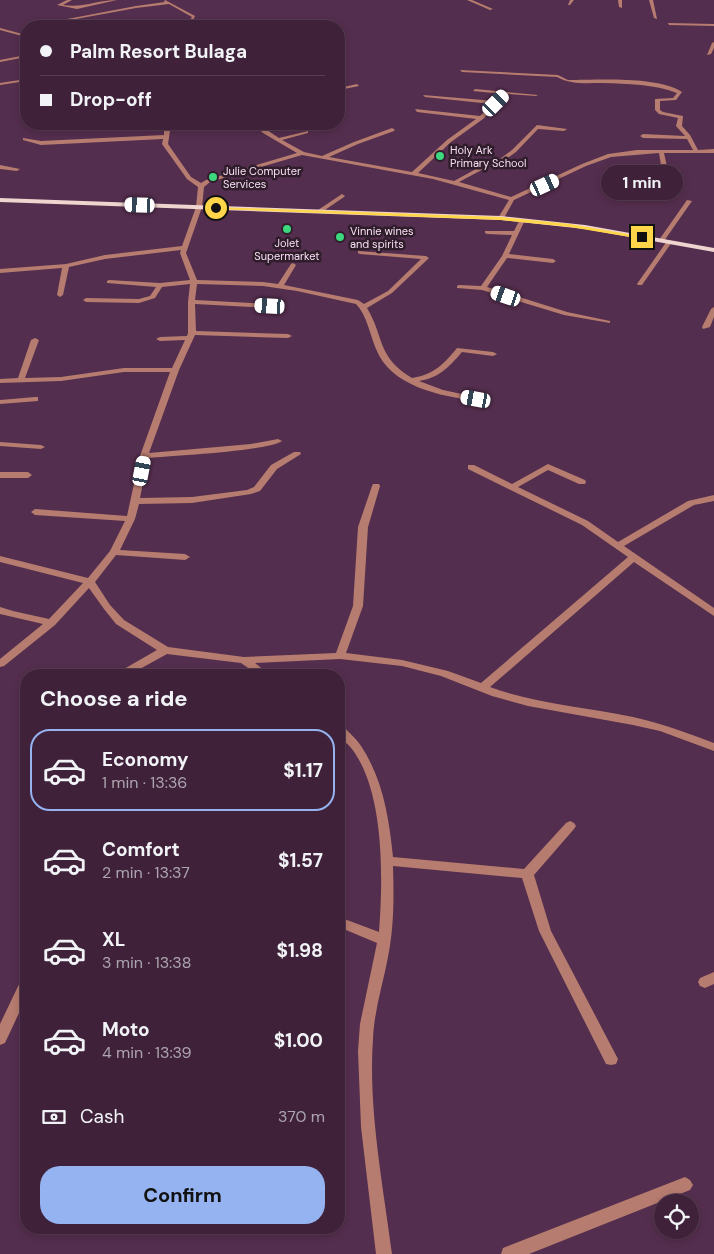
<!DOCTYPE html>
<html lang="en">
<head>
<meta charset="utf-8">
<style>
  :root { --surface:#3f223a; --page:#4a2f45; --text:#f1f3f6; --muted:#ada4af; --line:#583f54; --accent:#95b2f1 }
  body { margin:0; font-family:"DM Sans",sans-serif; background:var(--page); color:var(--text); height:100vh; display:flex; flex-direction:column; font-size:19px; white-space:nowrap }
  * { box-sizing:border-box; margin:0 }
  p { font-size:16px; color:var(--muted) }
  .icon { flex:none; width:28px; height:28px; fill:none; stroke:currentColor; stroke-width:2; stroke-linecap:round; stroke-linejoin:round }
  .map { position:relative; flex:1; overflow:hidden }
  .side { position:absolute; left:20px; top:669px; width:325px; height:565px; display:flex; flex-direction:column; background:var(--surface); border-radius:20px; box-shadow:0 2px 8px #0003,0 0 0 1px var(--line) }
  .side>* { flex:none }
  .top-card { position:absolute; left:20px; top:20px; width:325px; height:110px; border-radius:20px; box-shadow:0 2px 8px #0003,0 0 0 1px var(--line); display:grid; align-content:center; height:110px; padding:0 20px; background:var(--surface) }
  .controls { position:absolute; left:654px; top:1194px; display:grid; gap:10px }
  .controls a { display:grid; place-items:center; width:45px; height:45px; border-radius:50%; background:var(--surface); box-shadow:0 2px 8px #0003,0 0 0 1px var(--line); font-size:25px }
  .end { position:absolute; width:22px; height:22px; margin:-11px; border:6px solid #ffd54a; background:#111; box-shadow:0 0 0 2px #111 }
  .from { border-radius:50% }
  .bubble { position:absolute; height:35px; border-radius:18px; background:var(--surface); box-shadow:0 2px 8px #0003,0 0 0 1px var(--line); font-size:16px; font-weight:700; line-height:35px; text-align:center }
  .car { position:absolute; width:15px; height:30px; margin:-15px -8px; border-radius:6px; box-shadow:0 0 4px 1px #0007; background:linear-gradient(#fff 24%,#345 0 40%,#fff 0 76%,#345 0 86%,#fff 0) }
  .top-card b { display:flex; align-items:center; gap:18px; height:48px; font-size:19px }
  .top-card b+b { border-top:1px solid var(--line) }
  .top-card i { width:12px; height:12px; background:var(--text) }
  ul { padding:0; list-style:none }
  li { display:flex; align-items:center; gap:15px; height:82px; margin:0 10px 8px; padding:0 10px; border:2px solid transparent; border-radius:20px }
  li div { flex:1 }
  li b { display:block; font-size:19px }
  li em { font-style:normal; font-weight:700 }
  li.on { border-color:var(--accent) }
  li>.icon { width:45px; height:45px; stroke-width:1.5 }
  h2 { padding:0 20px; font-size:22px; line-height:60px }
  .pay { display:flex; align-items:center; gap:12px; height:55px; padding:0 20px; font-size:19px }
  .pay p { margin-inline-start:auto }
  .cta { display:flex; gap:10px; margin-top:auto; padding:10px 20px }
  .cta a { flex:1; height:58px; border-radius:20px; background:var(--accent); color:#111; font-size:20px; font-weight:700; line-height:58px; text-align:center }
  .map>svg:first-child { display:block }
  .lines { fill:none; stroke-linecap:round; stroke-linejoin:round }
  .minor { fill:#b67c6f; fill-rule:evenodd }
  .primary { fill:#eed5cf; fill-rule:evenodd }
  .route { fill:#ffd54a }
  .poi-dot { fill:#3dd77e; stroke:#2f1d2c; stroke-width:2 }
  .labels { text-anchor:middle; dominant-baseline:central; stroke-width:5; stroke-linejoin:round; paint-order:stroke }
  .far-poi-label { font-size:11px; fill:#f7dff2; stroke:#2f1d2c; text-anchor:start }
</style>
</head>
<body>
<div class="map">
<svg width="714" height="1254" viewBox="0 0 714 1254">
  <rect width="100%" height="100%" fill="#542e4e"/>
  <g class="lines">
    <path class="minor" d="M 67,0 L 72,0 L 63,5 C 85,8 97,0 117,0 L 77,9 L 57,5 Z
      M 165,0 L 195,16 L 190,26 L 186,26 L 192,17 L 169,4 L 136,8 L 38,26 L 30,26 L 136,6 L 165,2 L 164,1 Z
      M 467,0 L 472,0 L 493,9 L 490,10 Z
      M 570,0 L 574,0 L 570,5 L 568,5 Z
      M 618,0 L 622,0 L 622,8 L 619,7 Z
      M 649,0 L 653,0 L 657,19 L 654,18 Z
      M 668,23 L 714,24 L 714,26 L 669,25 Z
      M 0,28 L 26,35 L 26,37 L 0,30 Z
      M 714,42 L 714,48 L 711,54 L 707,55 L 712,43 Z
      M 26,55 L 26,57 L 0,62 L 0,60 Z
      M 460,70 L 558,75 L 568,80 C 598,80 657,76 682,92 L 676,100 L 660,101 L 660,110 L 663,112 L 683,116 L 682,126 L 690,135 L 698,150 L 714,149 L 714,153 L 664,153 L 668,171 L 665,173 L 662,171 L 659,153 L 611,157 L 586,166 L 514,200 L 504,218 L 501,220 L 498,218 L 509,200 L 433,179 L 302,155 L 210,182 L 204,187 L 202,207 L 186,253 L 197,280 L 263,282 L 278,284 L 291,264 L 293,263 L 296,265 L 284,285 L 358,300 L 364,304 L 388,291 L 421,259 L 360,254 L 358,253 L 358,251 L 426,256 L 429,258 L 428,259 L 392,293 L 367,308 C 385,338 376,356 412,378 C 433,375 444,364 457,348 L 493,352 L 497,354 L 493,356 L 462,352 C 449,367 439,378 419,381 L 443,390 L 476,397 L 480,399 L 476,401 C 441,396 391,387 376,349 C 370,335 367,315 356,304 L 297,291 L 263,286 L 197,284 L 195,300 L 270,304 L 273,306 L 270,308 L 195,304 L 196,331 L 288,334 L 292,336 L 288,338 L 195,335 L 179,370 L 149,453 L 251,444 L 278,439 L 282,441 C 269,451 171,456 148,458 L 140,498 L 192,497 L 247,490 L 254,487 L 271,465 L 294,452 L 300,452 L 301,454 L 277,469 L 260,491 L 251,494 L 192,503 L 139,504 L 135,519 L 120,550 L 185,554 L 190,557 L 185,560 L 116,555 L 95,582 L 110,605 L 124,620 L 168,647 L 244,657 L 336,653 L 353,606 L 358,527 L 372,486 L 373,484 L 379,484 L 380,486 L 368,527 L 363,606 L 346,653 L 402,660 L 448,671 L 481,683 L 628,557 L 582,525 L 468,469 L 468,465 L 474,465 L 512,484 L 548,464 L 585,480 L 586,482 L 585,484 L 579,484 L 548,470 L 518,487 L 588,521 L 618,542 L 688,501 L 714,495 L 714,501 L 694,505 L 624,546 L 714,608 L 714,616 L 634,562 L 490,687 C 536,704 586,707 633,717 C 661,723 687,733 714,743 L 714,751 L 660,731 L 633,725 L 528,706 L 492,696 L 441,676 L 402,666 L 340,659 L 255,663 L 270,675 L 258,675 L 241,663 L 167,654 L 129,675 L 116,675 L 117,673 L 157,650 L 116,624 L 104,609 L 89,588 L 55,625 L 4,666 L 0,667 L 0,659 L 43,624 L 0,614 L 0,607 L 13,611 L 49,619 L 83,583 L 0,562 L 0,556 L 88,578 L 110,551 L 125,521 L 35,515 L 31,512 L 35,509 L 127,516 L 140,456 L 170,372 L 124,372 L 61,381 L 0,383 L 0,379 L 18,378 L 31,340 L 35,338 L 39,340 L 25,378 L 61,377 L 124,368 L 172,368 L 185,340 L 160,341 L 156,339 L 160,337 L 187,336 L 188,333 L 188,302 L 190,284 L 162,287 L 155,298 L 139,303 L 86,302 L 83,300 L 86,298 L 139,299 L 150,296 L 156,287 L 107,283 L 107,281 L 109,280 L 160,283 L 190,280 L 180,253 L 181,250 L 105,259 L 69,267 L 63,295 L 60,297 L 57,295 L 62,268 L 0,273 L 0,269 L 66,264 L 105,255 L 182,246 L 196,207 L 198,187 L 187,179 L 162,144 L 163,139 L 41,145 L 23,140 L 23,138 L 41,141 L 164,135 L 164,130 L 171,124 L 176,124 L 170,131 L 168,144 L 191,177 L 201,183 L 206,180 L 297,153 L 263,133 L 258,128 L 259,124 L 263,124 L 264,128 L 279,138 L 308,131 L 308,133 L 282,140 L 304,152 L 322,156 L 354,142 L 392,128 L 395,130 L 394,131 L 358,144 L 329,157 L 412,172 L 447,140 L 476,119 L 417,112 L 415,109 L 480,116 L 492,104 L 425,97 L 423,95 L 495,101 L 503,94 L 473,91 L 475,89 L 538,95 L 536,96 L 508,94 L 483,119 L 451,142 L 418,173 L 454,181 L 487,163 L 497,161 L 512,150 L 537,125 L 567,129 L 564,131 L 538,129 L 516,152 L 501,163 L 491,165 L 459,182 L 511,197 L 582,164 L 608,154 L 637,150 L 693,150 L 687,139 L 643,138 L 640,136 L 643,134 L 685,136 L 676,126 L 678,118 L 659,114 L 655,110 L 655,99 L 673,98 L 677,93 C 654,84 628,84 603,83 C 587,83 571,85 557,77 L 462,72 Z
      M 26,79 L 26,81 L 0,85 L 0,83 Z
      M 357,84 L 359,86 L 339,90 L 339,88 Z
      M 0,165 L 20,169 L 17,171 L 0,169 Z
      M 342,194 L 345,196 L 344,197 L 322,212 L 318,212 L 318,210 Z
      M 687,200 L 692,201 L 664,241 L 660,241 L 659,240 Z
      M 520,219 L 525,220 L 509,254 L 553,259 L 556,261 L 553,263 L 507,258 L 487,287 L 567,312 L 610,321 L 610,323 L 564,315 L 482,290 L 457,288 L 457,286 L 459,285 L 481,286 L 502,256 L 512,235 L 487,234 L 485,233 L 485,231 L 514,231 Z
      M 667,241 L 672,242 L 642,285 L 638,285 L 637,284 Z
      M 714,307 L 714,317 L 710,327 L 703,329 L 702,327 L 711,309 Z
      M 35,397 L 38,397 L 38,401 L 0,404 L 0,400 Z
      M 0,442 L 41,445 L 45,447 L 41,449 L 0,446 Z
      M 0,472 L 28,472 L 32,475 L 28,478 L 0,478 Z
      M 339,725 L 343,726 C 349,733 357,739 361,746 C 383,779 389,818 393,857 L 524,869 L 566,823 L 570,821 L 574,823 L 576,826 L 574,829 L 534,875 L 551,931 L 618,1059 L 616,1064 L 611,1065 L 606,1064 L 539,931 L 522,878 L 393,866 C 394,897 394,927 388,957 C 383,984 374,1011 373,1039 C 368,1108 383,1185 392,1254 L 376,1254 L 361,1127 L 358,1051 L 360,1024 L 377,943 L 339,927 L 339,917 L 379,932 C 383,880 385,793 352,749 C 348,744 343,740 339,736 Z
      M 714,972 L 714,984 L 705,988 L 700,986 L 698,982 L 700,978 Z
      M 26,978 L 26,998 L 5,1043 L 0,1045 L 0,1024 L 21,980 Z
      M 685,1177 L 690,1180 L 693,1185 L 690,1190 L 529,1254 L 501,1254 L 503,1248 Z"/>
    <path class="primary" d="M 0,198 L 501,216 L 585,225 L 714,248 L 714,252 L 585,229 L 501,220 L 0,202 Z"/>
  </g>
  <path class="route" d="M 215,207 L 501,217 L 570,224 L 645,237 L 642,239 L 570,227 L 501,220 L 216,209 Z"/>
  <g class="poi-dot">
    <circle cx="440" cy="156" r="5"/>
    <circle cx="213" cy="177" r="5"/>
    <circle cx="287" cy="229" r="5"/>
    <circle cx="340" cy="237" r="5"/>
  </g>
  <g class="labels">
    <g class="far-poi-label">
      <text x="450" y="150">Holy Ark<tspan x="450" dy="13">Primary School</tspan></text>
      <text x="223" y="171">Julie Computer<tspan x="223" dy="13">Services</tspan></text>
      <text x="350" y="231">Vinnie wines<tspan x="350" dy="13">and spirits</tspan></text>
      <text x="287" y="243" text-anchor="middle">Jolet<tspan x="287" dy="13">Supermarket</tspan></text>
    </g>
  </g>
</svg>
<div class="controls">
<a><svg class="icon" aria-label="locate" viewBox="0 0 24 24"><circle cx="12" cy="12" r="6"/><path d="M12 2v4M12 18v4M2 12h4M18 12h4"/></svg></a>
</div>
<i class="end from" style="left:216px;top:208px"></i>
<i class="end" style="left:642px;top:237px"></i>
<div class="bubble" style="left:601px;top:165px;width:82px">1 min</div>
<i class="car" style="left:496px;top:103px;rotate:45deg"></i>
<i class="car" style="left:545px;top:185px;rotate:65deg"></i>
<i class="car" style="left:140px;top:205px;rotate:272deg"></i>
<i class="car" style="left:506px;top:296px;rotate:289deg"></i>
<i class="car" style="left:270px;top:306px;rotate:273deg"></i>
<i class="car" style="left:476px;top:399px;rotate:280deg"></i>
<i class="car" style="left:142px;top:471px;rotate:11deg"></i>
<div class="top-card">
<b><i class="from"></i>Palm Resort Bulaga</b>
<b><i></i>Drop-off</b>
</div>
<section class="side">
<h2>Choose a ride</h2>
<ul>
<li class="on"><svg class="icon" aria-label="car" viewBox="0 0 24 24"><path d="M5 17H2v-5l4-1 3-4h7l3 4 3 1v5h-3M9 17h6M6 11h13"/><circle cx="7" cy="17" r="2"/><circle cx="17" cy="17" r="2"/></svg><div><b>Economy</b><p>1 min · 13:36</p></div><em>$1.17</em></li>
<li><svg class="icon" aria-label="car" viewBox="0 0 24 24"><path d="M5 17H2v-5l4-1 3-4h7l3 4 3 1v5h-3M9 17h6M6 11h13"/><circle cx="7" cy="17" r="2"/><circle cx="17" cy="17" r="2"/></svg><div><b>Comfort</b><p>2 min · 13:37</p></div><em>$1.57</em></li>
<li><svg class="icon" aria-label="car" viewBox="0 0 24 24"><path d="M5 17H2v-5l4-1 3-4h7l3 4 3 1v5h-3M9 17h6M6 11h13"/><circle cx="7" cy="17" r="2"/><circle cx="17" cy="17" r="2"/></svg><div><b>XL</b><p>3 min · 13:38</p></div><em>$1.98</em></li>
<li><svg class="icon" aria-label="car" viewBox="0 0 24 24"><path d="M5 17H2v-5l4-1 3-4h7l3 4 3 1v5h-3M9 17h6M6 11h13"/><circle cx="7" cy="17" r="2"/><circle cx="17" cy="17" r="2"/></svg><div><b>Moto</b><p>4 min · 13:39</p></div><em>$1.00</em></li>
</ul>
<div class="pay"><svg class="icon" aria-label="cash" viewBox="0 0 24 24"><path d="M3 7h18v10H3z"/><circle cx="12" cy="12" r="2"/></svg>Cash<p>370 m</p></div>
<div class="cta"><a>Confirm</a></div>
</section>
</div>
</body>
</html>
